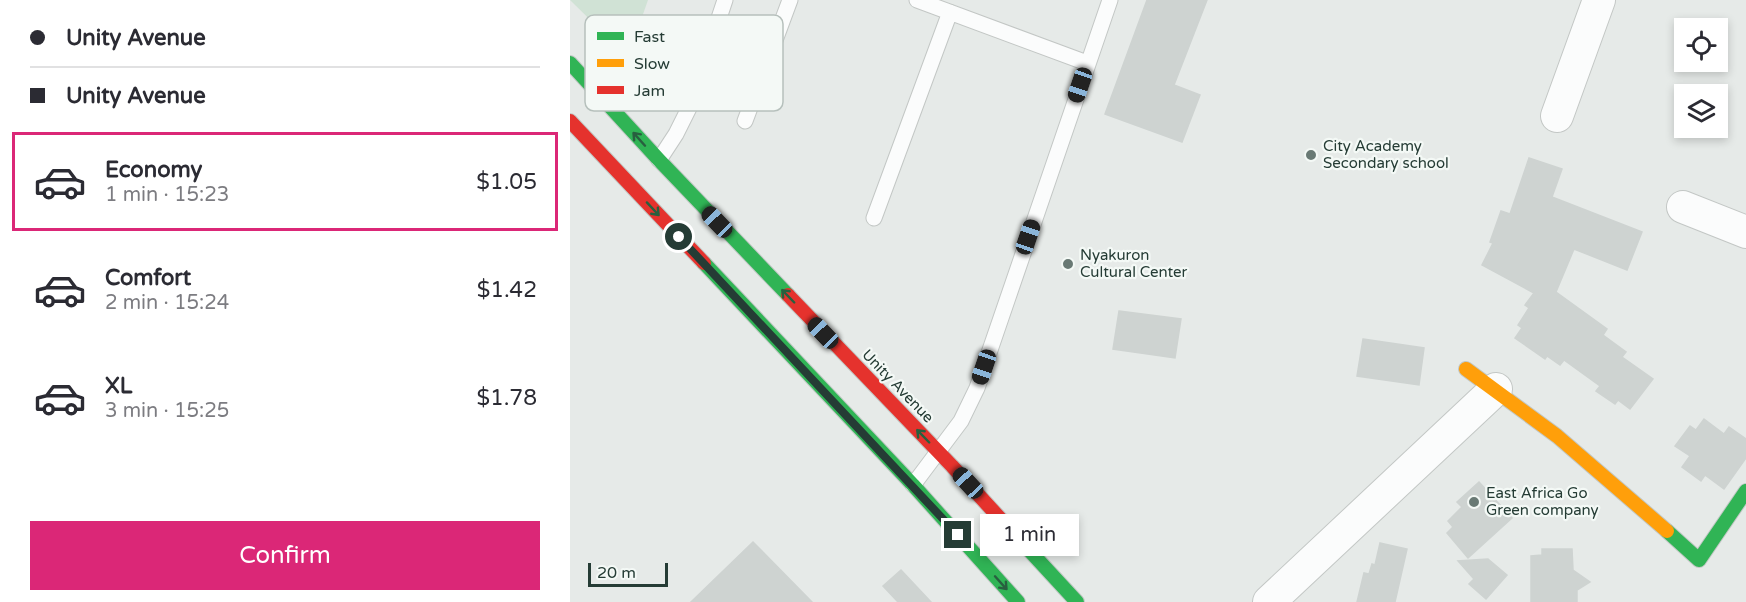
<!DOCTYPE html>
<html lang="en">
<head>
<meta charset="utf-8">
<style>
  :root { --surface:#fff; --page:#f7f7f7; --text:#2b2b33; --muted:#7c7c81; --line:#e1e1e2; --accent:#db2777 }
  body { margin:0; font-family:"Varela Round",sans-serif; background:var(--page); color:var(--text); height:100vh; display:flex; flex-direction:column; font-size:22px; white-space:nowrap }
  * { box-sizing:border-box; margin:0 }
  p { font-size:20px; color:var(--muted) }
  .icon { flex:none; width:33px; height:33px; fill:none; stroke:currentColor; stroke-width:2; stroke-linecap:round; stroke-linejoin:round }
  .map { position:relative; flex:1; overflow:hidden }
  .sheet { display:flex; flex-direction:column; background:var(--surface); width:570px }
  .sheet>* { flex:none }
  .banner { display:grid; align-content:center; height:132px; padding:0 30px; background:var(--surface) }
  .fabs { position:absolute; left:1104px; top:18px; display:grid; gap:12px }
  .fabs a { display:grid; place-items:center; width:54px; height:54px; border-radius:0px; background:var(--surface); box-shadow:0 3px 9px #0003; font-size:30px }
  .scale { position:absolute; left:18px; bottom:15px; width:80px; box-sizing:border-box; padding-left:6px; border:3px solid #253c35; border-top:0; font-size:16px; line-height:21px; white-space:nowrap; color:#253c35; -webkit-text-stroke:4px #f4f9f6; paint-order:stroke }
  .end { position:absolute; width:27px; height:27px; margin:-14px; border:8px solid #253c35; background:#fff; box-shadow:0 0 0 3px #fff }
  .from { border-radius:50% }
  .bubble { position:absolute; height:42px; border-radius:0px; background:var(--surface); box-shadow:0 3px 9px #0003; font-size:20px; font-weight:600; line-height:42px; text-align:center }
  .car { position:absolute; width:18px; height:36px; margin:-18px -9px; border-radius:8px; box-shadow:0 0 4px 2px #0007; background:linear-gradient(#222 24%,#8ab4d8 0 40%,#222 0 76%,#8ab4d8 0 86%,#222 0) }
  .banner b { display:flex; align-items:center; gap:21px; height:57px; font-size:22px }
  .banner b+b { border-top:2px solid var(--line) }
  .banner i { width:15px; height:15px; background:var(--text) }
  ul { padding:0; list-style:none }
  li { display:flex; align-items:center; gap:18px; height:99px; margin:0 12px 9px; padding:0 18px; border:3px solid transparent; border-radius:0px }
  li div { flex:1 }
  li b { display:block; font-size:22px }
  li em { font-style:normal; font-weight:600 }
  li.selected { border-color:var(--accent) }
  li>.icon { width:54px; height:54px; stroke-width:1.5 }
  .action { display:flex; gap:12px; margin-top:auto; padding:12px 30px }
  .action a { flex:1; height:69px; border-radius:0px; background:var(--accent); color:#fff; font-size:24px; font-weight:600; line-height:69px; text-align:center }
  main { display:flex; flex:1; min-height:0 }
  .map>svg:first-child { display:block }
  .green { fill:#d0e2d5 }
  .building { fill:#ced3d1; stroke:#ced3d1; stroke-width:1.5 }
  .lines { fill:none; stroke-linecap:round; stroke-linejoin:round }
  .lane-casing { stroke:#c3c7c5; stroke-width:17 }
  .street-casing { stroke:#c3c7c5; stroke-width:34 }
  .fast-casing { stroke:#c2c8c5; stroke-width:16 }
  .slow-casing { stroke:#c2c8c5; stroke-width:16 }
  .jam-casing { stroke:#c2c8c5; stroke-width:16 }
  .lane { stroke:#fbfcfc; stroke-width:15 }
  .street { stroke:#fbfcfc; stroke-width:32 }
  .fast { stroke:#30b455; stroke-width:14 }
  .slow { stroke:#ff9f0a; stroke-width:14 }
  .jam { stroke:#e5322d; stroke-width:14 }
  .oneway { stroke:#28603f }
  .route { stroke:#253c35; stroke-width:8 }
  .poi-dot { fill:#697974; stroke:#f4f9f6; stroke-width:2 }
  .labels { text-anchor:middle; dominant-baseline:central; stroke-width:4.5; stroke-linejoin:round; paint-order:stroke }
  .poi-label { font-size:15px; fill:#253c35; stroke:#f4f9f6; text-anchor:start }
  .street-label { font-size:15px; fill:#253c35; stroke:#f4f9f6 }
  .key { fill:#f4f9f6; stroke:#b6c0bc; stroke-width:1.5 }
  .key-label { font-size:16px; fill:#253c35 }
</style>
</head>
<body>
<main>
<section class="sheet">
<div class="banner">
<b><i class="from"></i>Unity Avenue</b>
<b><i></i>Unity Avenue</b>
</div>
<ul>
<li class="selected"><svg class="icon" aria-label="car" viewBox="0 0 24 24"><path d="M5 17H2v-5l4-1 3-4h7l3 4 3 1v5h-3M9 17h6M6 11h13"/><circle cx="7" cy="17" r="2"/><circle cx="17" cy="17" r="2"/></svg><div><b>Economy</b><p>1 min · 15:23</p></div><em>$1.05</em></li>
<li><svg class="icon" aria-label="car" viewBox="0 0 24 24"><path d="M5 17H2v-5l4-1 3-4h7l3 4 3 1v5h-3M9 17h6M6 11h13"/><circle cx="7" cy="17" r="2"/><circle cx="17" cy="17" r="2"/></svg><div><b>Comfort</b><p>2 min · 15:24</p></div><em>$1.42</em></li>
<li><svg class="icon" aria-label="car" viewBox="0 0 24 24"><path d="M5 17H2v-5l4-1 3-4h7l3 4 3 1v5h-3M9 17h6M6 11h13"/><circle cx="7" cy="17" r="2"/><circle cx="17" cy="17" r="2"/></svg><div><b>XL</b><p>3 min · 15:25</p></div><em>$1.78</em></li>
</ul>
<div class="action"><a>Confirm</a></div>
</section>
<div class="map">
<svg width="1176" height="602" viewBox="0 0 1176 602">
  <rect width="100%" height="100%" fill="#e6eae8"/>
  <path class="green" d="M 0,0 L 78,0 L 58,57 Z"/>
  <path class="building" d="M 577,0 L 637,0 L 604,85 L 630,95 L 612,142 L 535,114 Z
    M 959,158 L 992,169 L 982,197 L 1072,232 L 1057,270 L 1004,249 L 986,292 L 1037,329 L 1033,335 L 1056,352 L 1052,357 L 1083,379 L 1060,409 L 1048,400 L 1045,404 L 1026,391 L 1030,386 L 994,360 L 990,365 L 977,356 L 975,359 L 945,338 L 952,328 L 948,325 L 959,308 L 955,305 L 964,293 L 912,265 L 923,243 L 920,242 L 931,211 L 940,214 Z
    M 549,311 L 611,319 L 605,358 L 543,349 Z
    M 793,339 L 854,348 L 849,385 L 787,376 Z
    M 1134,419 L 1154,434 L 1159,427 L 1176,439 L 1176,458 L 1154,489 L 1135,475 L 1131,481 L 1112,467 L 1120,456 L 1105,446 L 1120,426 L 1126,430 Z
    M 909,482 L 942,518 L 898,558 L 877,533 L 883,527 L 878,521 L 892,507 L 887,502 Z
    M 183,542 L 242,602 L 121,602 Z
    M 810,543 L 837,549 L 825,602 L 787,602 L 794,573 L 799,574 L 802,564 L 805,565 Z
    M 972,549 L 1002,549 L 1003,570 L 1020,582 L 1007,590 L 1007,602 L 961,602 L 961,556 L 972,555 Z
    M 918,559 L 937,575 L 916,599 L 899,584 L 904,579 L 888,561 Z
    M 331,570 L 361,602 L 328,602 L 313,586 Z"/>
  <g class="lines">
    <g class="lane-casing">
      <path id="lane" d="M 347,0 L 517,63
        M 175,121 L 220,0
        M 89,160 L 106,134 L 119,108 L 155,0
        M 304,218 L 380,12
        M 343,485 L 391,421 L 407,388 L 540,0"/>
    </g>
    <g class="street-casing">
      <path id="street" d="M 987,116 L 1029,0
        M 1113,207 L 1176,232
        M 699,602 L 926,389"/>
    </g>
    <g class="fast-casing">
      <path id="fast" d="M 0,63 L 89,160 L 218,295
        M 134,263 L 343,485 L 448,602
        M 1097,531 L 1129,560 L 1176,491
        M 447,537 L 507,602"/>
    </g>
    <g class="slow-casing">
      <path id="slow" d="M 896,369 L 987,436 L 1097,531"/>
    </g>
    <g class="jam-casing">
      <path id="jam" d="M 0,121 L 134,263
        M 218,295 L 382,466 L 447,537"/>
    </g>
    <use href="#lane" class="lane"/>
    <use href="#street" class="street"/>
    <use href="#fast" class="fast"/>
    <use href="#slow" class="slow"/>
    <use href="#jam" class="jam"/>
  </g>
  <defs><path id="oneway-shaft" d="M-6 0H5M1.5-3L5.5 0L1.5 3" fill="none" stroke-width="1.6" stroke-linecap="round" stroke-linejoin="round" transform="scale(1.5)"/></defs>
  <g class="oneway">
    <use href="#oneway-shaft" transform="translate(69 139) rotate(-132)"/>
    <use href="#oneway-shaft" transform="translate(83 209) rotate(47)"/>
    <use href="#oneway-shaft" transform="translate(218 296) rotate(-134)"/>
    <use href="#oneway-shaft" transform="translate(353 436) rotate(-134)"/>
    <use href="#oneway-shaft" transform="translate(431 583) rotate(48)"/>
  </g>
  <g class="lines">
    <path class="route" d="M 109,237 L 388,535"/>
  </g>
  <g class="poi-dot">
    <circle cx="741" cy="155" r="6"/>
    <circle cx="498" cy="264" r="6"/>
    <circle cx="904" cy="502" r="6"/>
  </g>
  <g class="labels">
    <g class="poi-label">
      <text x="753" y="146">City Academy<tspan x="753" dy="17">Secondary school</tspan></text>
      <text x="510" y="255">Nyakuron<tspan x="510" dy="17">Cultural Center</tspan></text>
      <text x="916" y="493">East Africa Go<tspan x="916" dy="17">Green company</tspan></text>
    </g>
    <g class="street-label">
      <text transform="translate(328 386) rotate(46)">Unity Avenue</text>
    </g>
  </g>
  <rect x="15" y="15" width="198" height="96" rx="9" class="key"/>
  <rect x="27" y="32" width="27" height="8" fill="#30b455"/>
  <rect x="27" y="59" width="27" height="8" fill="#ff9f0a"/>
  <rect x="27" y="86" width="27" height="8" fill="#e5322d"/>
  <g class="key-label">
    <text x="64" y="42">Fast</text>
    <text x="64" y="69">Slow</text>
    <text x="64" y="96">Jam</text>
  </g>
</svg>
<div class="fabs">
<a><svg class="icon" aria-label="locate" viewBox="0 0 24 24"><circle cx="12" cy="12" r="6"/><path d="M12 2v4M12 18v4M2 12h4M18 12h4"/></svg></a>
<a><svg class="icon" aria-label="layers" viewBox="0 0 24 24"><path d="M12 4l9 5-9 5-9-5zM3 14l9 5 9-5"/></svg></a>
</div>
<div class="scale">20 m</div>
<i class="end from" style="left:109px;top:237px"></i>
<i class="end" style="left:388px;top:535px"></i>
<div class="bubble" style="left:410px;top:514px;width:99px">1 min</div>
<i class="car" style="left:510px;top:85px;rotate:199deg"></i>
<i class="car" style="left:147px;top:222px;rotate:316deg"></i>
<i class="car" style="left:458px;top:237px;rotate:19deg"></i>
<i class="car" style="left:253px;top:333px;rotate:316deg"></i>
<i class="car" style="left:414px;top:367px;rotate:199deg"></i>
<i class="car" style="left:398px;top:483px;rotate:317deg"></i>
</div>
</main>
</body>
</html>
